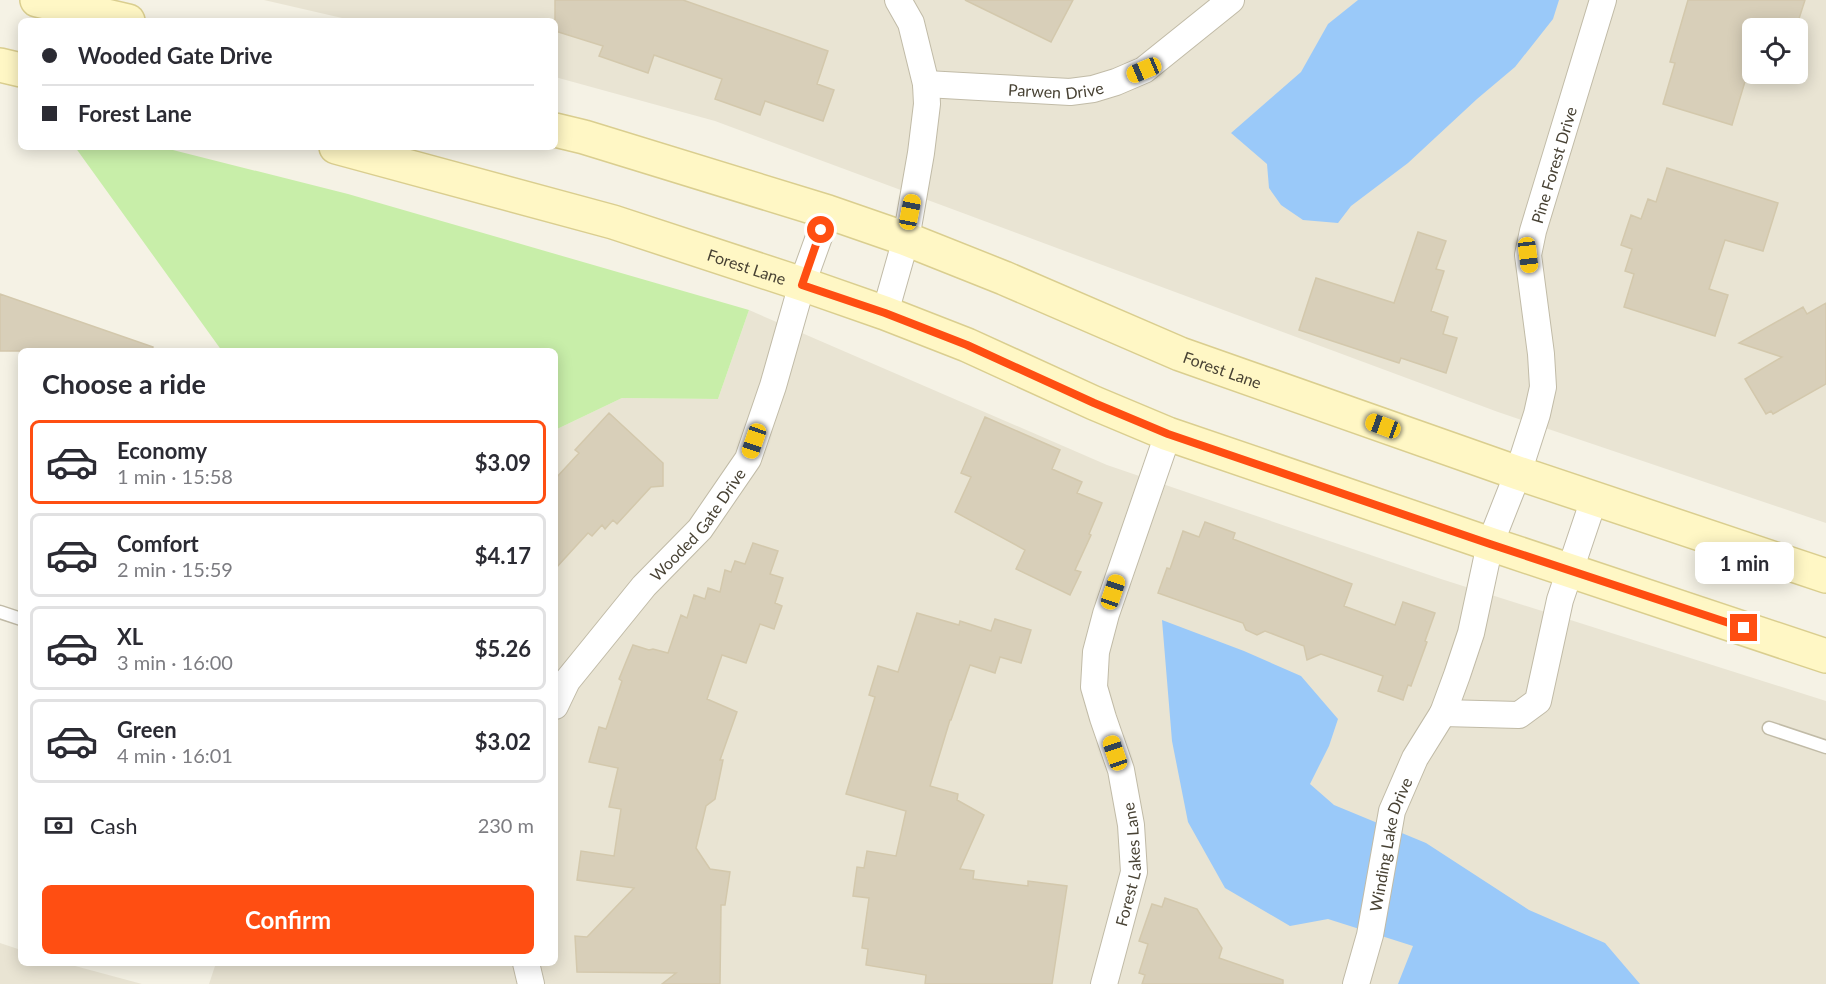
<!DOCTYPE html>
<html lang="en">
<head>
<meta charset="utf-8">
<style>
  :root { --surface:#fff; --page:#f2f2f3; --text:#2b2b33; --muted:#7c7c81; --line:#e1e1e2; --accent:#ff4e12 }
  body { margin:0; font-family:Lato,sans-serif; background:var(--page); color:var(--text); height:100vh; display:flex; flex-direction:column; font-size:22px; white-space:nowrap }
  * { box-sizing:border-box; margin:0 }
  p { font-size:20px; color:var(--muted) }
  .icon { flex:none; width:33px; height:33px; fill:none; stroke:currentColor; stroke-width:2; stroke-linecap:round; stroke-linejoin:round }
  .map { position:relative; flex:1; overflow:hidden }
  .details { position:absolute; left:18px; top:348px; width:540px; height:618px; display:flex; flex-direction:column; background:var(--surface); border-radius:9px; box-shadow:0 3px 15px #0003 }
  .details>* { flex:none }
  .hud { position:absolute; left:18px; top:18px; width:540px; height:132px; border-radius:9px; box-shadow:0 3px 15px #0003; display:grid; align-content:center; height:132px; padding:0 24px; background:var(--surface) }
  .controls { position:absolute; left:1742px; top:18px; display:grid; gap:12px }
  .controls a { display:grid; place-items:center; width:66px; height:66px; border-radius:9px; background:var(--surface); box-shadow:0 3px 15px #0003; font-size:30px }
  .end { position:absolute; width:27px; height:27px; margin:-14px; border:8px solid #ff4e12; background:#fff; box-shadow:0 0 0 3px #fff }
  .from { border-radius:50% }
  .bubble { position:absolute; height:42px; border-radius:9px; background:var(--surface); box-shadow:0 3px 15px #0003; font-size:20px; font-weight:700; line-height:42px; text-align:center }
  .car { position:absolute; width:18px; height:36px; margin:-18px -9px; border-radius:8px; box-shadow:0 0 4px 2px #0007; background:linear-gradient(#f5c518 24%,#345 0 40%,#f5c518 0 76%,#345 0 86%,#f5c518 0) }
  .hud b { display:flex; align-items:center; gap:21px; height:57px; font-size:22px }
  .hud b+b { border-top:2px solid var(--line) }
  .hud i { width:15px; height:15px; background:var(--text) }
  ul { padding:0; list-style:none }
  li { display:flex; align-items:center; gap:18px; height:84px; margin:0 12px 9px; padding:0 12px; border:3px solid var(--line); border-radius:9px }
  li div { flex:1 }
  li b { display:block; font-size:22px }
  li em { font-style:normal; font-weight:700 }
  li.active { border-color:var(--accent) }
  li>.icon { width:54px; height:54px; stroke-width:1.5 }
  h2 { padding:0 24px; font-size:27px; line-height:72px }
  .pay { display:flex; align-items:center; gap:15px; height:66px; padding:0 24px; font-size:22px }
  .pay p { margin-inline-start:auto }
  .cta { display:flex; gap:12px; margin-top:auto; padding:12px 24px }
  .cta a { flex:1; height:69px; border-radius:9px; background:var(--accent); color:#fff; font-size:24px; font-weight:700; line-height:69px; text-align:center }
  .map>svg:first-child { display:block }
  .residential { fill:#e9e4d3; fill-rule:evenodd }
  .green { fill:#c8eea9 }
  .water { fill:#9ac9f9 }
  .building { fill:#d8cfb9; stroke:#d3c8ac; stroke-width:1.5 }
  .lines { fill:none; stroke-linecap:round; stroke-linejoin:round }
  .service-casing { stroke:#c1bba7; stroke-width:15 }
  .minor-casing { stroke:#c1bba7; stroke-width:28 }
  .secondary-casing { stroke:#dace8f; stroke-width:36 }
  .service { stroke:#fff; stroke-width:12 }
  .minor { stroke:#fff; stroke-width:26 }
  .secondary { stroke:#fff7c5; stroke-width:33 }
  .route { stroke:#ff4e12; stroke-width:8 }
  .labels { text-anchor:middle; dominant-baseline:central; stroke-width:4.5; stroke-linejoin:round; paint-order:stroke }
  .street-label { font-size:16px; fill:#484234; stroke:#fff }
</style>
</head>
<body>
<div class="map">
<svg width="1826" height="984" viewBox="0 0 1826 984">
  <rect width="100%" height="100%" fill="#f5f2e5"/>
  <path class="residential" d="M 264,0 L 1826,0 L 1826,523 L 1498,412 L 715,121 L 555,77 L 555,21 L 355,21 ZM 1752,28 L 1797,28 L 1797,74 L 1752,74 Z
    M 749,310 L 1107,465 L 1441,579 L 1826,701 L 1826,984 L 209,984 L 216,963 L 555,963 L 555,430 L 622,398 L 718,399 Z
    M 0,943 L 21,950 L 21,963 L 64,963 L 142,984 L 0,984 Z"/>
  <path class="green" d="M 75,147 L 161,147 L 348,194 L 749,310 L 718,399 L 622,398 L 555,430 L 555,351 L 222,351 Z"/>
  <path class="water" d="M 1358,0 L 1559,0 L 1553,19 L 1515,67 L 1477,99 L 1408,163 L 1351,206 L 1338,223 L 1303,220 L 1281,205 L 1269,188 L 1267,164 L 1231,133 L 1301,72 L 1328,24 Z
    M 1162,620 L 1244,651 L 1301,676 L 1338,719 L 1329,746 L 1310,784 L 1334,805 L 1426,843 L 1529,910 L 1605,943 L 1640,984 L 1398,984 L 1413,946 L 1328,919 L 1290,926 L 1225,888 L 1188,822 L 1172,741 Z"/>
  <path class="building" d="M 555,0 L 683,0 L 828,51 L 817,84 L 834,90 L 823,121 L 765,101 L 760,115 L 715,99 L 722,79 L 654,55 L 648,73 L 599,56 L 603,46 L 555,31 Z
    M 965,0 L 1073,0 L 1051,42 Z
    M 1688,0 L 1805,0 L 1796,28 L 1752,28 L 1752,58 L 1732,125 L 1663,104 L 1675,63 L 1670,62 Z
    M 1667,168 L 1778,203 L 1763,251 L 1725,240 L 1709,289 L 1728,295 L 1715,336 L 1624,307 L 1634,274 L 1625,271 L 1632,249 L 1621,245 L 1631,215 L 1641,219 L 1648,199 L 1656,202 Z
    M 1418,232 L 1446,241 L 1436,269 L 1444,271 L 1431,311 L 1448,317 L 1443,334 L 1457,338 L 1446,373 L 1401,358 L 1399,363 L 1299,330 L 1316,278 L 1394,303 Z
    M 0,294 L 153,347 L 152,351 L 0,351 Z
    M 1826,303 L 1826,384 L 1773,414 L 1771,411 L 1766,414 L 1745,379 L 1782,357 L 1739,343 L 1803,307 L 1807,314 Z
    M 609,413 L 663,463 L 663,486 L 651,487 L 617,524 L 613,520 L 605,529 L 602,525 L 592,536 L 588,533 L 555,569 L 555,479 L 579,453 L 575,450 Z
    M 985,417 L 1060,450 L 1052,469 L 1082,482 L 1077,493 L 1102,503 L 1089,534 L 1091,535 L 1075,570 L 1081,572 L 1070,595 L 1016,569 L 1025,550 L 955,512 L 971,477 L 961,473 Z
    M 1205,522 L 1235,533 L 1233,539 L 1352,584 L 1344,606 L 1395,625 L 1403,602 L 1435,613 L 1425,641 L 1427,642 L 1411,686 L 1408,685 L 1403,700 L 1378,691 L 1383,676 L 1321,654 L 1307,660 L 1304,646 L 1265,631 L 1257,635 L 1246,630 L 1243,623 L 1158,593 L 1167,568 L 1170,569 L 1183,531 L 1199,537 Z
    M 753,543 L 778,551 L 770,574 L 783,578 L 775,603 L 782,606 L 774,629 L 760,624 L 746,663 L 722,655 L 707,699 L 737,712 L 720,760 L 723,760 L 715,799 L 706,806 L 696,848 L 710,869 L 730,872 L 725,905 L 721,905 L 720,984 L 662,984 L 676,973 L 577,972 L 575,936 L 587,937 L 634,888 L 577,880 L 581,851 L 614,856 L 621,809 L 609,807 L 618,768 L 589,762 L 599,727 L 606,729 L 622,681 L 619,679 L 633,645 L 649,650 L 653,649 L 668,653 L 681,615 L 687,618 L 694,595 L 705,599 L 708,588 L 720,592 L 725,570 L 731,572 L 735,561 L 745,564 Z
    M 917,613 L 959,625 L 960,621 L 991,631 L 995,619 L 1031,630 L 1021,663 L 1000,657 L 995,673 L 970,665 L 951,720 L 950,720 L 930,786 L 958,794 L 957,800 L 984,815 L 960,869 L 974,871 L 973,879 L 1028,886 L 1028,881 L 1067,886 L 1052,984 L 925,984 L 926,975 L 866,965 L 868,949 L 862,948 L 869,898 L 853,896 L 857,867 L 864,868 L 867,851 L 896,856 L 906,811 L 846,794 L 875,697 L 869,695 L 878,666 L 898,672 Z
    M 1165,898 L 1197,909 L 1222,948 L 1219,958 L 1283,980 L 1283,984 L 1142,984 L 1145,975 L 1139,973 L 1148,944 L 1139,941 L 1152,904 L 1162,907 Z"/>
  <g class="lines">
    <g class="service-casing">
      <path id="service" d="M 0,612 L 21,619
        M 1769,728 L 1826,747"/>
    </g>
    <g class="minor-casing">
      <g id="minor">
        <path id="s1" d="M 926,84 L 1070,92 L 1093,89 L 1116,82 L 1144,70 L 1231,0"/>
        <path d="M 885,313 L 906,239 L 921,153 L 927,104 L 926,84 L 911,23 L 898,0"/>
        <path id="s2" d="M 555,706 L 567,681 L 644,586 L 700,529 L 748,459 L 773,386 L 802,284 L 828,212"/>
        <path d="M 1443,713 L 1519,715 L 1538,701 L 1560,600 L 1594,499"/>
        <path d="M 526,963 L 531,984"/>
        <path id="s3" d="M 1104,984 L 1134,872 L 1131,825 L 1121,770 L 1103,718 L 1094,687 L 1096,652 L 1106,614 L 1168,434"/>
        <path id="s4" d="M 1356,984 L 1370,935 L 1392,811 L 1415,758 L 1443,713 L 1457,675 L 1471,633 L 1490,544 L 1518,473 L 1537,414 L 1543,387 L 1541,354 L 1528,255 L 1533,231 L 1603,0"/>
      </g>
    </g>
    <g class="secondary-casing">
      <g id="secondary">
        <path d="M 37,0 L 128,21"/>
        <path d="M 0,65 L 21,70"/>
        <path id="s5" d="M 555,130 L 584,137 L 828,212 L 906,239 L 1004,278 L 1180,354 L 1518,473 L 1826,576"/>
        <path id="s6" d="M 336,147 L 613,222 L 802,284 L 885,313 L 967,345 L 1094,403 L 1168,434 L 1490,544 L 1826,656"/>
      </g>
    </g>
    <use href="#service" class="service"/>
    <use href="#minor" class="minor"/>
    <use href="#secondary" class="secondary"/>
  </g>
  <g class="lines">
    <path class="route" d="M 821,230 L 802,285 L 885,313 L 967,345 L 1094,403 L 1168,434 L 1490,544 L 1744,628"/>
  </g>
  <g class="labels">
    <g class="street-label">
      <text stroke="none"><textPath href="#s1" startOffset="130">Parwen Drive</textPath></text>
      <text stroke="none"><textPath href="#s4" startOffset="856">Pine Forest Drive</textPath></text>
      <text stroke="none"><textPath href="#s6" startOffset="428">Forest Lane</textPath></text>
      <text stroke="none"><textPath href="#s5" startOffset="710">Forest Lane</textPath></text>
      <text stroke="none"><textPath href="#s2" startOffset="232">Wooded Gate Drive</textPath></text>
      <text stroke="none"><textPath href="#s4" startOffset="144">Winding Lake Drive</textPath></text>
      <text stroke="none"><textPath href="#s3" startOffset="123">Forest Lakes Lane</textPath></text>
    </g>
  </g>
</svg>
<div class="controls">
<a><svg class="icon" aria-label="locate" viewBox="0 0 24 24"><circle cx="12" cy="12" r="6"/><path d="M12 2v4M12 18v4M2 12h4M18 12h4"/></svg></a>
</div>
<i class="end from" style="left:821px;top:230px"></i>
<i class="end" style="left:1744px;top:628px"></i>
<div class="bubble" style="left:1695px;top:542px;width:99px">1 min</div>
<i class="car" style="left:1144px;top:70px;rotate:247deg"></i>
<i class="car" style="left:910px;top:212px;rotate:11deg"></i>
<i class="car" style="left:1528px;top:255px;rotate:173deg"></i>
<i class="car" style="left:1383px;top:426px;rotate:290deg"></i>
<i class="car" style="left:754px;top:441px;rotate:199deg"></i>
<i class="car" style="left:1113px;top:592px;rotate:19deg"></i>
<i class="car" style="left:1115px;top:753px;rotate:341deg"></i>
<div class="hud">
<b><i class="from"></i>Wooded Gate Drive</b>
<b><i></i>Forest Lane</b>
</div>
<section class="details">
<h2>Choose a ride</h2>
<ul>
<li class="active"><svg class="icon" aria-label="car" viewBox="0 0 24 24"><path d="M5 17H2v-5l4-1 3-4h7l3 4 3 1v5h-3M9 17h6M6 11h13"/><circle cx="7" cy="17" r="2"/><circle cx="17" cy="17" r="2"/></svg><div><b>Economy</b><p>1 min · 15:58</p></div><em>$3.09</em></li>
<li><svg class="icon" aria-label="car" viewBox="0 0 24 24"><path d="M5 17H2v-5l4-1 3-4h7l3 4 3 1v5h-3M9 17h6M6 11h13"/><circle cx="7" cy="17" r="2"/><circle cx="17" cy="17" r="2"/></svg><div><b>Comfort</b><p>2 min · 15:59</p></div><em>$4.17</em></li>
<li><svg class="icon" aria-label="car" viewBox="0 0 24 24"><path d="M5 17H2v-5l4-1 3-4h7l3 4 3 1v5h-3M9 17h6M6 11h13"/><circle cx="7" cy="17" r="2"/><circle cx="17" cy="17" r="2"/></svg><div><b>XL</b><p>3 min · 16:00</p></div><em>$5.26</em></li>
<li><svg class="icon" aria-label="car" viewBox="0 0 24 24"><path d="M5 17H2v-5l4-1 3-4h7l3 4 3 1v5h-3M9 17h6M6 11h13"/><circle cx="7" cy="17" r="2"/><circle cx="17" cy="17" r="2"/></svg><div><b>Green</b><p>4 min · 16:01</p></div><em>$3.02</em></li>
</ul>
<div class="pay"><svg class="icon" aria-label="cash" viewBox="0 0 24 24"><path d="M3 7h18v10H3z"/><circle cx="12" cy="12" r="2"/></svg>Cash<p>230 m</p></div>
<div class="cta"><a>Confirm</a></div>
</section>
</div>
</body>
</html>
